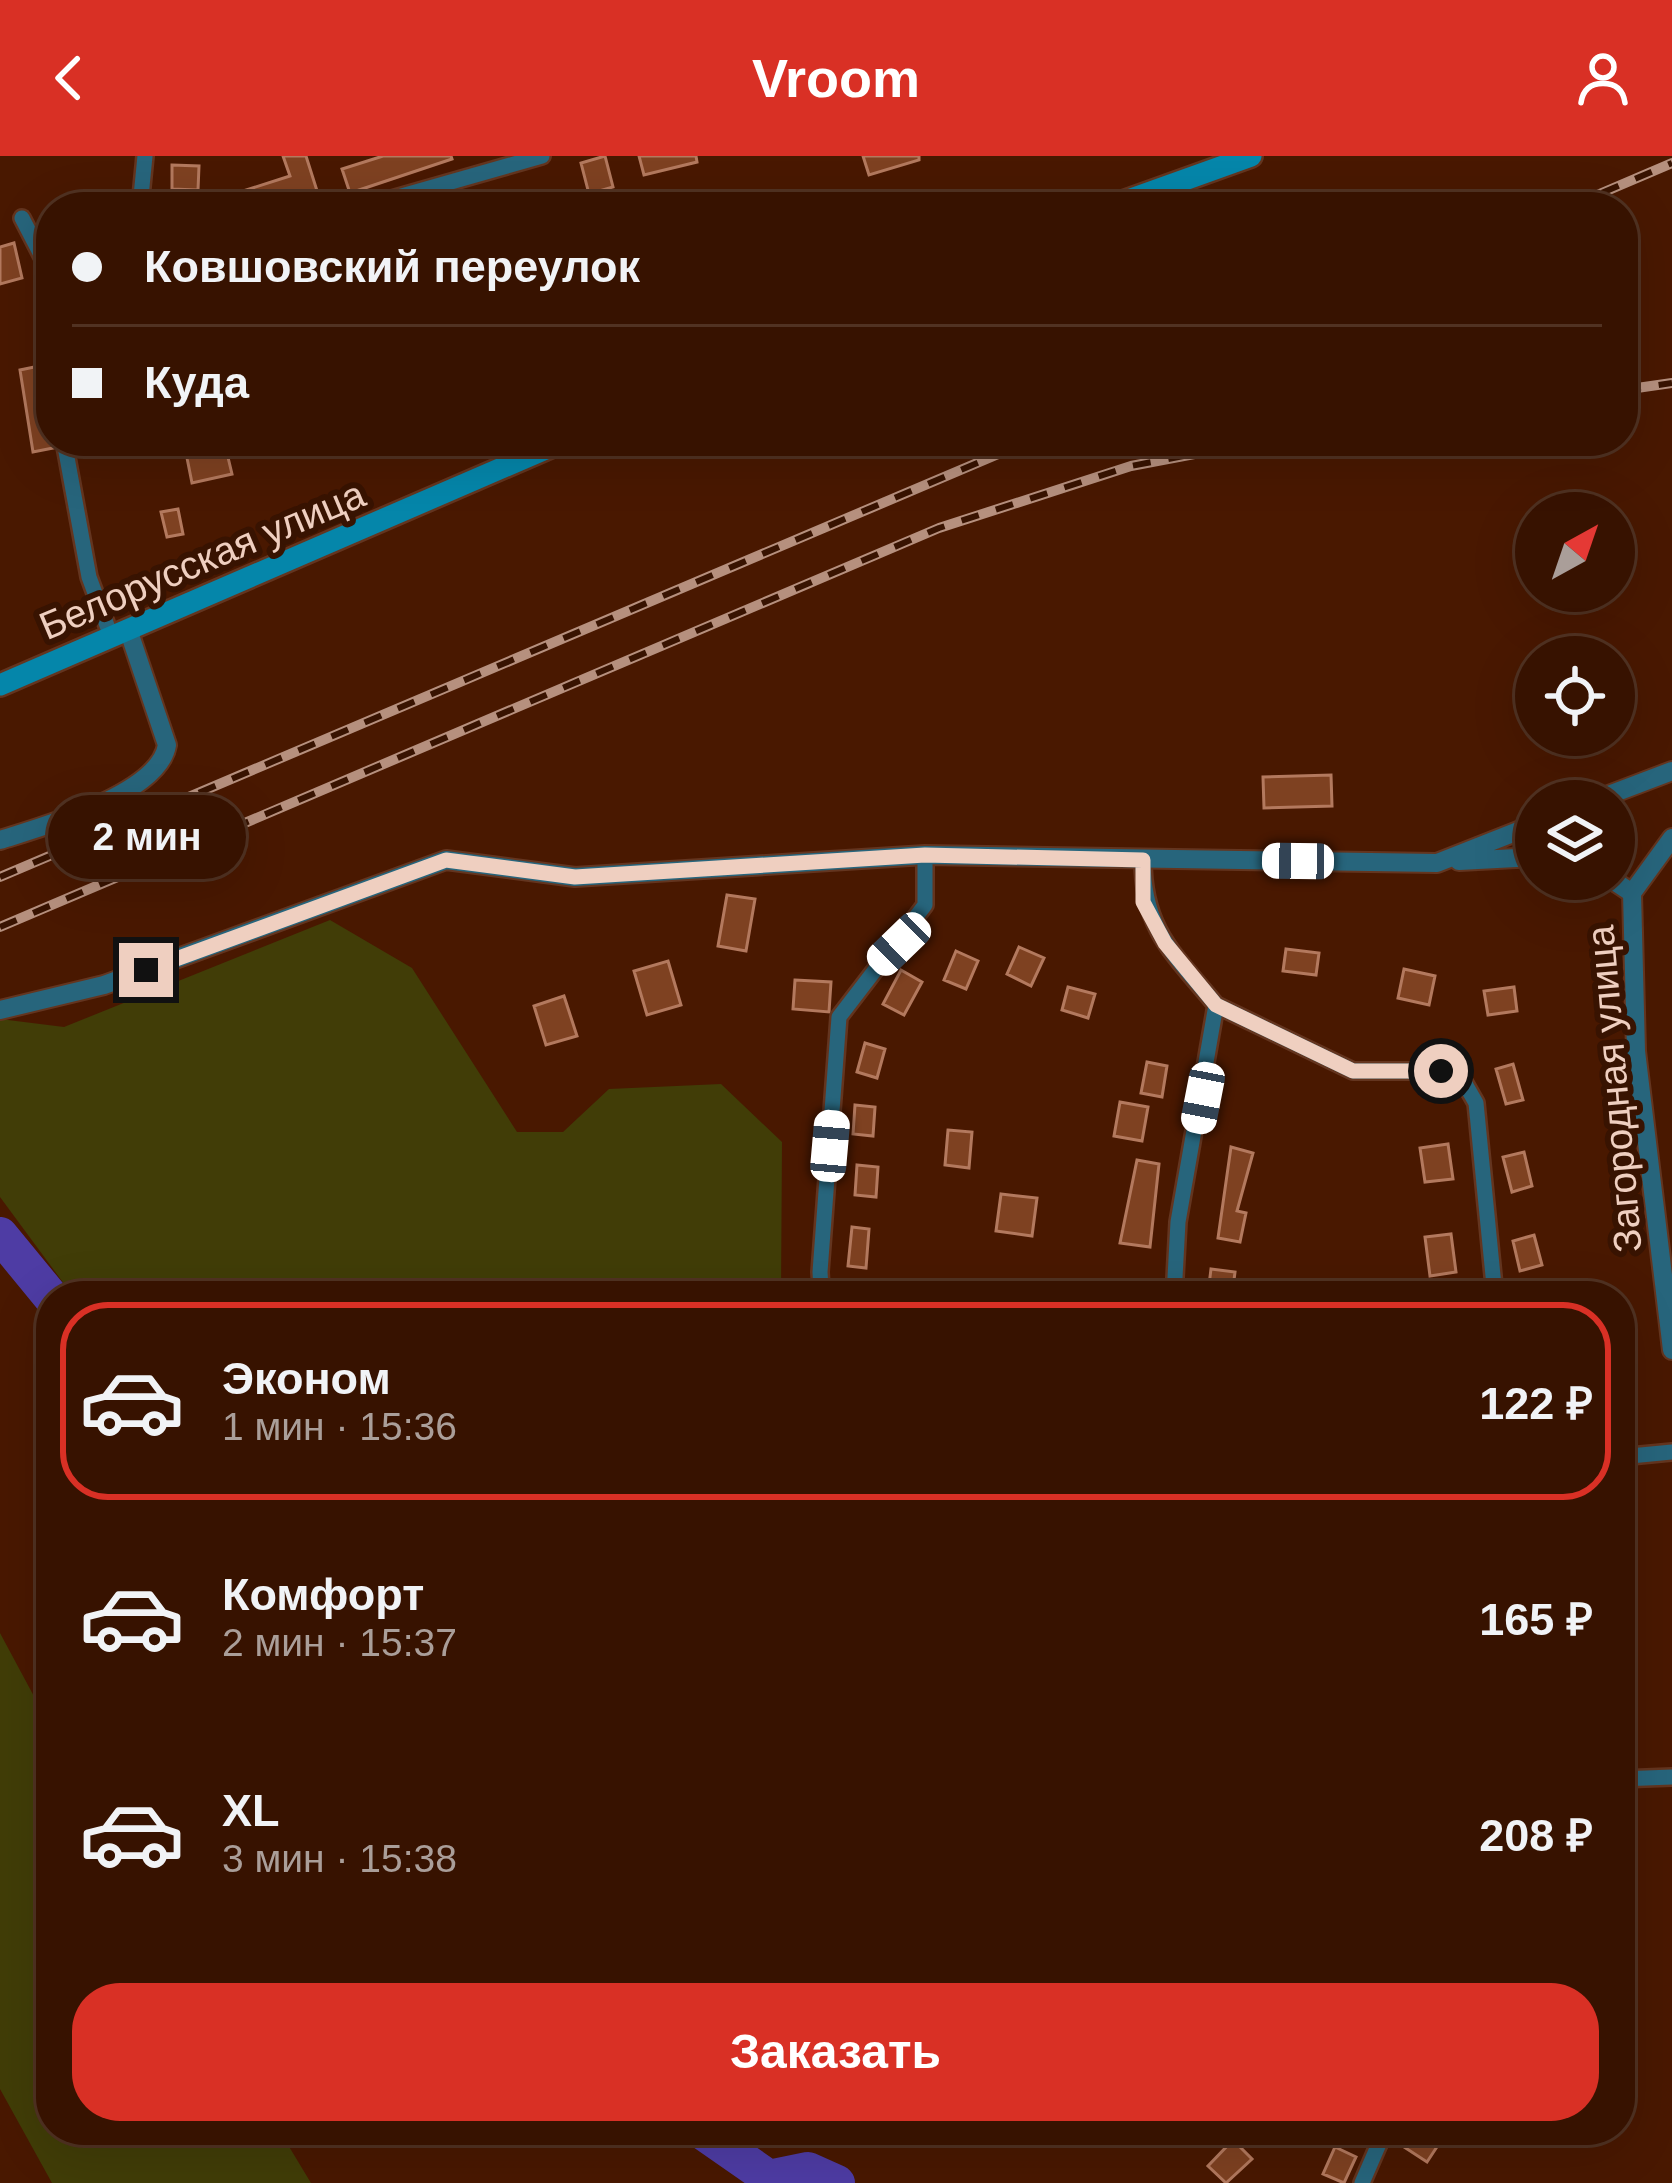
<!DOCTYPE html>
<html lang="ru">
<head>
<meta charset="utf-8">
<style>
  :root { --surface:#371200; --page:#42200f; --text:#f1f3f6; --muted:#aa9e99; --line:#513222; --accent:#d93025 }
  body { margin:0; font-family:Helvetica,sans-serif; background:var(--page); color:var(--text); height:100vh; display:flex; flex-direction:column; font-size:45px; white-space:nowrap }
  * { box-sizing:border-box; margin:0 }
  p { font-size:39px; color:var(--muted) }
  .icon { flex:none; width:66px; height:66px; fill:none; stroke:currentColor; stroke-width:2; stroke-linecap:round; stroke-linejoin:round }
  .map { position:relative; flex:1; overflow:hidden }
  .side { position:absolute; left:36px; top:1125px; width:1599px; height:864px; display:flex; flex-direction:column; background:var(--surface); border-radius:48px; box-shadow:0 12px 48px #0002,0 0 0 3px var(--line) }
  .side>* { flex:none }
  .guide { position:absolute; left:36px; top:36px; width:1602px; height:264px; border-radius:48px; box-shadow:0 12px 48px #0002,0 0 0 3px var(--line); display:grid; align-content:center; height:264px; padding:0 36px; background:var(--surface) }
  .needle { width:78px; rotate:40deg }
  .fabs { position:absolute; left:1515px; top:336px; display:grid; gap:24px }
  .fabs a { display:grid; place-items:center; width:120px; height:120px; border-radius:50%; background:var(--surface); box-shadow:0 12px 48px #0002,0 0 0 3px var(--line); font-size:60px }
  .end { position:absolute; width:54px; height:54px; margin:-27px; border:15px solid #efcfc0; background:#111; box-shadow:0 0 0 6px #111 }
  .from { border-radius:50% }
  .bubble { position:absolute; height:84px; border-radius:42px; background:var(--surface); box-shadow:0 12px 48px #0002,0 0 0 3px var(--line); font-size:39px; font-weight:800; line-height:84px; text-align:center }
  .car { position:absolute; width:36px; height:72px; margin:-36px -18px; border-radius:15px; box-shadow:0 0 9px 3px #0007; background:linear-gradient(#fff 24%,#345 0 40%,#fff 0 76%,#345 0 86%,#fff 0) }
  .guide b { display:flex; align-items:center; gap:42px; height:114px; font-size:45px }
  .guide b+b { border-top:3px solid var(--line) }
  .guide i { width:30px; height:30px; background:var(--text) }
  ul { padding:21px 0 0; list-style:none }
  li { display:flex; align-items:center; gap:36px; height:198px; margin:0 24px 18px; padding:0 12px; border:6px solid transparent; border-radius:48px }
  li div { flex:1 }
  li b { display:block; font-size:45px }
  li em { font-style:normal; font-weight:800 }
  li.current { border-color:var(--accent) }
  li>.icon { width:108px; height:108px; stroke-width:1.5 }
  .action { display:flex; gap:24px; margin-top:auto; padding:24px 36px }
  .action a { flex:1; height:138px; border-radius:48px; background:var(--accent); color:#fff; font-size:48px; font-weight:800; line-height:138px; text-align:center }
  header { display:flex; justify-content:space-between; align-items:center; height:156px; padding:0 36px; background:var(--accent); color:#fff; font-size:54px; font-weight:800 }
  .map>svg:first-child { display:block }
  .green { fill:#413d07 }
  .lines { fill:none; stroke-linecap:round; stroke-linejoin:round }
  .river { stroke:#4e3ca4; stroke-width:36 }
  .building { fill:#7e4121; stroke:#b3795e; stroke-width:3 }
  .minor-casing { stroke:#64351f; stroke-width:20 }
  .tertiary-casing { stroke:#64351f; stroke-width:22 }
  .secondary-casing { stroke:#64351f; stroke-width:26 }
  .minor { stroke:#27657c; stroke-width:15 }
  .tertiary { stroke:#27657c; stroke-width:18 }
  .secondary { stroke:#0586aa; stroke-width:21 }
  .rail-casing { stroke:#b6907e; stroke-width:10 }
  .rail { stroke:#381301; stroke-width:6; stroke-dasharray:18; stroke-linecap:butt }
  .route { stroke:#efcfc0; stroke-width:15 }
  .labels { text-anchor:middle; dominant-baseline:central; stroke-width:12; stroke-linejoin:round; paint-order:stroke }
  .street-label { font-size:39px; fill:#efcfc0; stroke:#381301 }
</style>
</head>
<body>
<header><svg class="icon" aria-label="back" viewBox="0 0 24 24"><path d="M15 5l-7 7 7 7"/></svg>Vroom<svg class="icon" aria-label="person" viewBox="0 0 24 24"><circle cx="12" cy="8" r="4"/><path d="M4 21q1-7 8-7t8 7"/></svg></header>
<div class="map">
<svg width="1672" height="2027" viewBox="0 0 1672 2027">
  <rect width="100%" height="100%" fill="#491800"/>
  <path class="green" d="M 330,764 L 412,812 L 517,976 L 563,976 L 609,933 L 721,928 L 782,986 L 781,1140 L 73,1140 L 0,1041 L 0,863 L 64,871 Z
    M 0,1477 L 51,1572 L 51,1974 L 279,1974 L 311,2027 L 52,2027 L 0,1933 Z"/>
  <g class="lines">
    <path class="river" d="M 0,1079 L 51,1141
      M 700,1974 L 769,2022 L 808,2014 L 837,2027"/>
  </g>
  <path class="building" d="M 283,0 L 306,0 L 319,41 L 289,51 L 248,51 L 243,35 L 290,20 Z
    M 383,0 L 451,0 L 452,3 L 350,37 L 342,13 Z
    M 605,0 L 613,31 L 589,38 L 581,7 Z
    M 639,0 L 696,0 L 697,6 L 644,19 Z
    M 863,0 L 919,0 L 919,4 L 869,19 Z
    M 172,9 L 199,10 L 198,34 L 172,33 Z
    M 14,87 L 22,122 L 0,128 L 0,91 Z
    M 39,210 L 53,292 L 33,296 L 20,214 Z
    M 226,293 L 232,318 L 192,327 L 187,302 Z
    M 178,353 L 183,378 L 167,381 L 161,356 Z
    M 1331,619 L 1332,650 L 1264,652 L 1263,621 Z
    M 727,739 L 755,743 L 746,795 L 718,790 Z
    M 1019,791 L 1044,802 L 1031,830 L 1007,818 Z
    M 1286,793 L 1319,797 L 1316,819 L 1283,815 Z
    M 956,795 L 978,805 L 966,833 L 944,824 Z
    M 668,805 L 681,849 L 647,859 L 634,815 Z
    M 1404,813 L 1435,820 L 1429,849 L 1398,842 Z
    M 901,814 L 922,826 L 904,859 L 883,848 Z
    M 795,824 L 831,826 L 829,856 L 793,853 Z
    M 1068,831 L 1095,838 L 1088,862 L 1062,854 Z
    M 1514,831 L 1517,855 L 1488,859 L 1484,835 Z
    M 564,840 L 577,880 L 546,889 L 534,850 Z
    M 865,887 L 885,893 L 877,922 L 857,916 Z
    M 1147,906 L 1167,910 L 1162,941 L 1141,937 Z
    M 1513,908 L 1523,944 L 1506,948 L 1496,913 Z
    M 1120,946 L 1148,951 L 1142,985 L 1114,980 Z
    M 855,949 L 875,951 L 873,980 L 853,978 Z
    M 948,974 L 972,976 L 969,1012 L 945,1009 Z
    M 1448,988 L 1453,1023 L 1425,1026 L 1420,992 Z
    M 1231,991 L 1253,997 L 1237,1055 L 1246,1057 L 1240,1086 L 1218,1082 Z
    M 1524,996 L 1532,1030 L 1512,1036 L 1503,1001 Z
    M 1137,1004 L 1159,1008 L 1150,1091 L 1120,1087 Z
    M 857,1009 L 878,1011 L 876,1041 L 855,1039 Z
    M 1001,1038 L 1037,1042 L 1032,1080 L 996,1075 Z
    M 852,1071 L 869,1073 L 866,1112 L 848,1110 Z
    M 1451,1078 L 1456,1116 L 1430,1120 L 1425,1081 Z
    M 1534,1079 L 1542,1109 L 1520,1115 L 1513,1085 Z
    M 1211,1113 L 1235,1116 L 1232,1140 L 1208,1137 Z
    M 1339,1124 L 1391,1130 L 1390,1140 L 1337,1140 Z
    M 1406,1974 L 1448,1974 L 1427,2006 L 1398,1987 Z
    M 1233,1984 L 1252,2003 L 1226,2027 L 1208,2010 Z
    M 1335,1991 L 1356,2001 L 1344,2027 L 1323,2018 Z"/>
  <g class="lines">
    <g class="minor-casing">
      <path id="minor" d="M 140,51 L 145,0
        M 363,51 L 542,0
        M 22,62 L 51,118
        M 64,285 L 89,421 L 112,483
        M 1143,704 C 1143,774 1174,798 1216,849 L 1178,1066 L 1174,1140
        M 1216,849 L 1353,915 L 1441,915 L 1464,926 L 1476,947 L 1495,1140
        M 834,1140 L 821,1132 L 820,1116 L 839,861 L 925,749 L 925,699
        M 1620,1301 L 1672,1296
        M 1620,1623 L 1672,1621
        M 1362,2027 L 1385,1974"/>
    </g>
    <g class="tertiary-casing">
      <path id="tertiary" d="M 1593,645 L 1672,615
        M 0,684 C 45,670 159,638 167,589 L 129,476
        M 1459,705 L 1536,701
        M 1611,723 L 1632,737
        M 1632,737 L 1636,895 L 1672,1194
        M 1632,737 L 1672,682
        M 0,854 L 104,829 L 446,704 L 575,721 L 925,699 L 1437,707 L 1536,668"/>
    </g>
    <g class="secondary-casing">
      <path id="secondary" d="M 1109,51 L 1251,0
        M 0,529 L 564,285"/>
    </g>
    <use href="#minor" class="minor"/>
    <use href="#tertiary" class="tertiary"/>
    <use href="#secondary" class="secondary"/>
    <g class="rail-casing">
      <path id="rail" d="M 1569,51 L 1672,7
        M 1623,234 L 1672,227
        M 0,721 L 1029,285
        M 0,771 L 939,372 L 1131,310 L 1263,285"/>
    </g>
    <use href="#rail" class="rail"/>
  </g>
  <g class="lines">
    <path class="route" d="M 146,814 L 446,704 L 575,721 L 925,699 L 1143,704 L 1143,746 L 1165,787 L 1216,849 L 1353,915 L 1441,915"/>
  </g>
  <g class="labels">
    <g class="street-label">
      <text transform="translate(202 404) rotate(-23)">Белорусская улица</text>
      <text transform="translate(1614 933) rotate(-95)">Загородная улица</text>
    </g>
  </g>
</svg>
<div class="fabs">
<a><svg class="needle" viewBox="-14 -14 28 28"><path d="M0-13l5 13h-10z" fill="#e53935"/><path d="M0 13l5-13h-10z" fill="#aa9e99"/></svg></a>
<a><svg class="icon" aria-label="locate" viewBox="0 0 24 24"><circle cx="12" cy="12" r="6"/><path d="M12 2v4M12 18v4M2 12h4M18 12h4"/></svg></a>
<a><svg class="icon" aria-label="layers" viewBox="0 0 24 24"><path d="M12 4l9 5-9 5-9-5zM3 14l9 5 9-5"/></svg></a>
</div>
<i class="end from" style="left:1441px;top:915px"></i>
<i class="end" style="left:146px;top:814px"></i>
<div class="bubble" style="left:48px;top:639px;width:198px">2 мин</div>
<i class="car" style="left:1298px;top:705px;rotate:271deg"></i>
<i class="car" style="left:899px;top:788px;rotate:226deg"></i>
<i class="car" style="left:1203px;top:942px;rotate:191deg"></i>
<i class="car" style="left:830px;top:990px;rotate:5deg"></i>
<div class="guide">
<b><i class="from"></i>Ковшовский переулок</b>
<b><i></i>Куда</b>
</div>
<section class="side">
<ul>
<li class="current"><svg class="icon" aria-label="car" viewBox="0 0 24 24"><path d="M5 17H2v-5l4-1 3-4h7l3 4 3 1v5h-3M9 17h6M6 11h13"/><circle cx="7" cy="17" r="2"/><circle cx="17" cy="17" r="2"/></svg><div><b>Эконом</b><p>1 мин · 15:36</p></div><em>122 ₽</em></li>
<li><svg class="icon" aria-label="car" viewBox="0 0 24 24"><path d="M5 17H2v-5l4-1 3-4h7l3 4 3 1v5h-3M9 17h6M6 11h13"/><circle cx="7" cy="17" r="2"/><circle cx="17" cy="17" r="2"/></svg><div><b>Комфорт</b><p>2 мин · 15:37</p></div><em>165 ₽</em></li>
<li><svg class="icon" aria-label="car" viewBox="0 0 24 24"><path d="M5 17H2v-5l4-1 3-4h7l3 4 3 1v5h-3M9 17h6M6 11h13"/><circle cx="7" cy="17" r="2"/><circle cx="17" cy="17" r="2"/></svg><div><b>XL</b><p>3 мин · 15:38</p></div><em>208 ₽</em></li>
</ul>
<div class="action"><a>Заказать</a></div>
</section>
</div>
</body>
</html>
